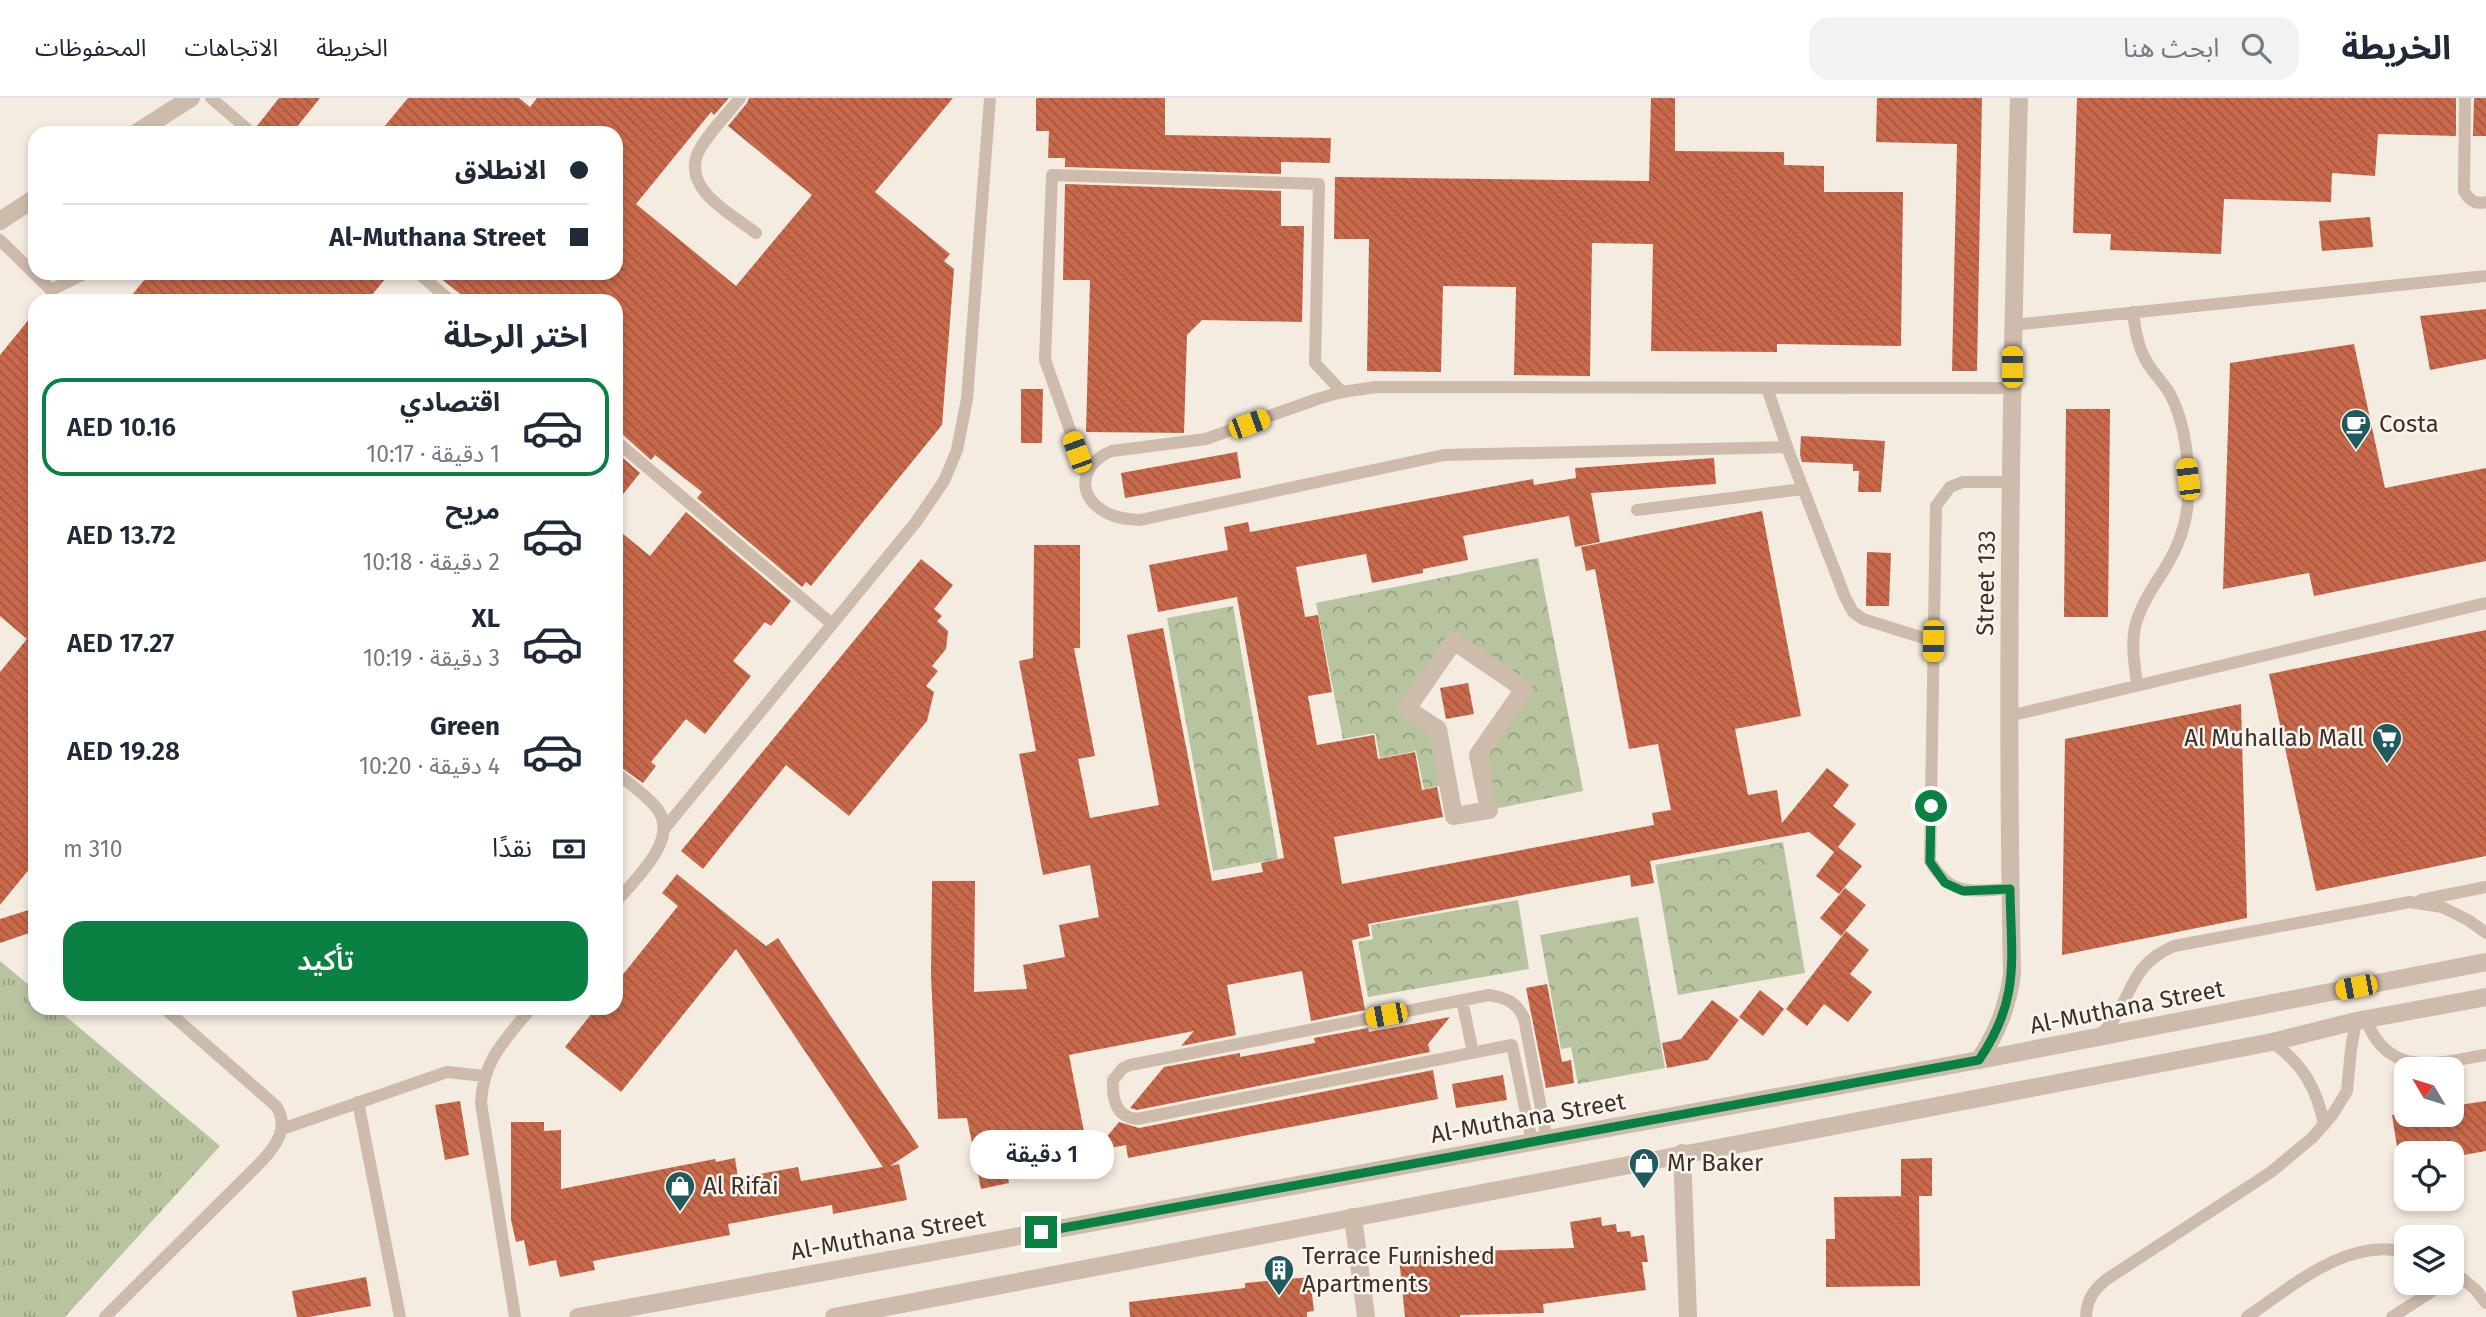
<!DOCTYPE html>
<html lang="ar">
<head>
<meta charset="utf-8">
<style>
  :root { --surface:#fff; --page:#f2f2f3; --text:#1f2937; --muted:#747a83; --line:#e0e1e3; --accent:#0b8043 }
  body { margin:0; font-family:"Fira Sans","Noto Sans Arabic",sans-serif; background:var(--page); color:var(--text); direction:rtl; height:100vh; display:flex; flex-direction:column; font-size:26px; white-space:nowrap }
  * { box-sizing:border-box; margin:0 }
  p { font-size:23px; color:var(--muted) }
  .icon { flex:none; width:38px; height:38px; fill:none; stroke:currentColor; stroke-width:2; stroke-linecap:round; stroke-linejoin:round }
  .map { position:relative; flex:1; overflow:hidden; direction:ltr }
  .sheet { position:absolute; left:28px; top:196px; width:595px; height:721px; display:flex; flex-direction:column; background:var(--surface); border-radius:21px; box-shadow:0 4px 10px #0003; direction:rtl }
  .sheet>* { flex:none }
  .banner { position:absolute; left:28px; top:28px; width:595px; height:154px; border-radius:21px; box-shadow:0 4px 10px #0003; direction:rtl; display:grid; align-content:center; height:154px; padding:0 35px; background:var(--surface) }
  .needle { width:46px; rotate:308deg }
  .controls { position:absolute; left:2394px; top:959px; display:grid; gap:14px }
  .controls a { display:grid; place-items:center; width:70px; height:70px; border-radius:14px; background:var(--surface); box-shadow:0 4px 10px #0003; font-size:35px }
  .end { position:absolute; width:32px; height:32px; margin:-16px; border:9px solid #0b8043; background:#fff; box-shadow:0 0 0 4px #fff }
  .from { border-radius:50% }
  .bubble { position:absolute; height:49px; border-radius:21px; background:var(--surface); box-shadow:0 4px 10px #0003; font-size:23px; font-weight:600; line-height:49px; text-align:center; direction:rtl }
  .car { position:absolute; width:21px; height:42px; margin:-21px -10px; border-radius:9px; box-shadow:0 0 5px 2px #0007; background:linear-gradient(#f5c518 24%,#345 0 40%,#f5c518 0 76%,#345 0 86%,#f5c518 0) }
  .banner b { display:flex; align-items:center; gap:24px; height:66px; font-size:26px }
  .banner b+b { border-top:2px solid var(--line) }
  .banner i { width:18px; height:18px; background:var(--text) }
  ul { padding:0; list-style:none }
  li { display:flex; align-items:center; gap:21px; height:98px; margin:0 14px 10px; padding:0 21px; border:4px solid transparent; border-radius:21px }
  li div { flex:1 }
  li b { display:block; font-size:26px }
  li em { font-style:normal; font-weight:600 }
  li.selected { border-color:var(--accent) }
  li>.icon { width:63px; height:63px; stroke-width:1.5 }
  h2 { padding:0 35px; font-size:32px; line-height:84px }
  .pay { display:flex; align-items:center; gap:18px; height:77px; padding:0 35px; font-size:26px }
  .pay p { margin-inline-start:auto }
  .action { display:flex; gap:14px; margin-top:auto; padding:14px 35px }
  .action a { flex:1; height:80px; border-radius:21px; background:var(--accent); color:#fff; font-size:28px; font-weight:600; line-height:80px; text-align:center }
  header { display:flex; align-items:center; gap:42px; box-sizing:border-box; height:98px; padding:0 35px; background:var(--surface); border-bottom:2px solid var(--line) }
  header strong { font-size:33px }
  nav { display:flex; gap:38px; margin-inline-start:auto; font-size:24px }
  .search { width:490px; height:63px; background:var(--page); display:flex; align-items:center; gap:18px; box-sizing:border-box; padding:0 24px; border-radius:21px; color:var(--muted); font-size:26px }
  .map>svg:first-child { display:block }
  .grass { fill:url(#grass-tufts) }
  .forest { fill:url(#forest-crowns) }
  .building { fill:url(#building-back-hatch) }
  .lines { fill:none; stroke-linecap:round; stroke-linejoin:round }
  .service { stroke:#cdbbac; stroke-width:12 }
  .pedestrian { stroke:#cdbbac; stroke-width:18 }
  .minor { stroke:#cdbbac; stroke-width:18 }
  .tertiary { stroke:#cdbbac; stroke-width:18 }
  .route { stroke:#0b8043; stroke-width:9 }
  .labels { text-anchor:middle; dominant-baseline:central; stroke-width:5; stroke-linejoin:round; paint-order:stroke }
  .poi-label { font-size:24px; fill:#3b302b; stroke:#fbf5ee; text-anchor:start }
  .street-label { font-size:24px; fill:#3b302b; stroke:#fbf5ee }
</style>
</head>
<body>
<header>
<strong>الخريطة</strong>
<div class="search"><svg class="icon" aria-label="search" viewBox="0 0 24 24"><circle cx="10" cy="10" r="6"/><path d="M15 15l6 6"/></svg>ابحث هنا</div>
<nav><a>الخريطة</a><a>الاتجاهات</a><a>المحفوظات</a></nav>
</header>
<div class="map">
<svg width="2486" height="1219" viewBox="0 0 2486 1219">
  <defs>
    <pattern id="grass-tufts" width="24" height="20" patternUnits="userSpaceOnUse" patternTransform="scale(1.75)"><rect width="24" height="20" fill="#b8c4a0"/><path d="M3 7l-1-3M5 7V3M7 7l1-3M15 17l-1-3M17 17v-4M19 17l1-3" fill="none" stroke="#97a083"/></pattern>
    <pattern id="forest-crowns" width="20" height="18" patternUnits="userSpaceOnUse" patternTransform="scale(1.75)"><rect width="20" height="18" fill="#b8c4a0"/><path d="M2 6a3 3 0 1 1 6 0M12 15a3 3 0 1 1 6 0" fill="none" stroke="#97a083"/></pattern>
    <pattern id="building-back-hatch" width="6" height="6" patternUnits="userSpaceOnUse" patternTransform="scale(1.75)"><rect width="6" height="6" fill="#c8694b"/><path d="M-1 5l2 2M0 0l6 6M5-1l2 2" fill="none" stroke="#a4573f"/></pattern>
  </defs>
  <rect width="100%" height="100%" fill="#f4ebe1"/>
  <path class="grass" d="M 0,863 L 35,892 L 35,910 L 56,910 L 220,1048 L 65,1219 L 0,1219 Z"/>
  <path class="forest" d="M 1538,460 L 1583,693 L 1489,712 L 1478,657 L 1523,591 L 1454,543 L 1408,611 L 1438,632 L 1448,686 L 1424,691 L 1416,653 L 1380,660 L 1375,635 L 1343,641 L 1316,505 Z
    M 1233,508 L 1278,761 L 1213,773 L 1167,520 Z
    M 1783,744 L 1805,875 L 1678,897 L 1655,767 Z
    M 1518,802 L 1529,871 L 1368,899 L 1358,844 L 1373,841 L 1371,827 Z
    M 1638,819 L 1665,970 L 1578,986 L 1571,949 L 1561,951 L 1540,837 Z"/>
  <path class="building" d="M 279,0 L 320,0 L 292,35 L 261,35 L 257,28 Z
    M 408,0 L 519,0 L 530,9 L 537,0 L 729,0 L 714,17 L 711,14 L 636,106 L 736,188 L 812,97 L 728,28 L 747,5 L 749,0 L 953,0 L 875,94 L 950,156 L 944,163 L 954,171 L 942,327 L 811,488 L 806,484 L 802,489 L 697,400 L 702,394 L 655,357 L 651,362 L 622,336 L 616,334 L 616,203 L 469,203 L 434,175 L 616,175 L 616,35 L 379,35 Z
    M 1036,0 L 1165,0 L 1165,37 L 1331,40 L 1330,65 L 1281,64 L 1281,76 L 1065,69 L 1065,60 L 1048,60 L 1049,33 L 1036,33 Z
    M 1651,0 L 1675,0 L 1675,53 L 1784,54 L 1784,67 L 1824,68 L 1824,94 L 1903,94 L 1901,248 L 1777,246 L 1777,254 L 1651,253 L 1653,146 L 1592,145 L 1590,278 L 1514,277 L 1516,189 L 1443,188 L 1441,274 L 1367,273 L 1369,141 L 1334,141 L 1335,79 L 1649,83 Z
    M 1877,0 L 1982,0 L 1977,273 L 1952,273 L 1957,46 L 1876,44 Z
    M 2077,0 L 2456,0 L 2456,38 L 2378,36 L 2375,78 L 2332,75 L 2331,104 L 2224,101 L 2221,156 L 2110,152 L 2111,136 L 2073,135 Z
    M 2474,0 L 2486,0 L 2486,38 L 2473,38 Z
    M 1065,86 L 1281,93 L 1281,128 L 1304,128 L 1302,224 L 1202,222 L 1187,237 L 1184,335 L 1086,334 L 1090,182 L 1063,182 Z
    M 2370,119 L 2373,149 L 2322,153 L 2319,123 Z
    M 150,175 L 390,175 L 367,203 L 127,203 Z
    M 2486,211 L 2486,261 L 2430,272 L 2420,218 Z
    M 35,214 L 35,764 L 0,807 L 0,574 L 27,541 L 0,518 L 0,257 Z
    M 2354,246 L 2385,390 L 2486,370 L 2486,463 L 2314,498 L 2309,475 L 2223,491 L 2230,265 Z
    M 1021,291 L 1043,291 L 1042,345 L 1021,345 Z
    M 2066,311 L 2110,311 L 2108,519 L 2064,519 Z
    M 1801,338 L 1885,343 L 1881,394 L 1858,394 L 1859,373 L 1853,373 L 1853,366 L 1802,364 L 1800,357 Z
    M 616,354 L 640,375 L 616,405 Z
    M 1237,354 L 1241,380 L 1125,400 L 1121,375 Z
    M 1714,360 L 1716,386 L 1591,395 L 1600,444 L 1575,449 L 1569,418 L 1463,438 L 1468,462 L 1423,471 L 1423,475 L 1372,485 L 1366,456 L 1296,469 L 1305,519 L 1318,517 L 1332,594 L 1308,598 L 1317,647 L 1374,637 L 1378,661 L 1415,654 L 1422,692 L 1437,689 L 1443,719 L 1334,739 L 1342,786 L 1654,727 L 1652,715 L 1671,712 L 1658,646 L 1629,651 L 1595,471 L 1586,473 L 1581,449 L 1762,413 L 1801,618 L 1735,631 L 1748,697 L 1777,692 L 1782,725 L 1827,670 L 1849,687 L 1833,708 L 1856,726 L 1834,754 L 1809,734 L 1650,763 L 1654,785 L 1631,789 L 1630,777 L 1368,826 L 1370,838 L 1352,842 L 1365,912 L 1311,923 L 1302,873 L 1227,887 L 1236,937 L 1181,948 L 1194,933 L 1069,957 L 1088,1054 L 1006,1071 L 1009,1085 L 981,1091 L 967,1020 L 938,1021 L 931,878 L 932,783 L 975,783 L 974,894 L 1027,891 L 1023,867 L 1065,859 L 1059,827 L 1099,819 L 1090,767 L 1043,777 L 1019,656 L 1036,653 L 1019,563 L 1033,560 L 1034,447 L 1080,447 L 1080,550 L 1074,550 L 1095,658 L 1078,661 L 1090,720 L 1159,707 L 1127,537 L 1163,530 L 1212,783 L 1263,774 L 1261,765 L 1284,760 L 1237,499 L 1158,514 L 1149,467 L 1228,452 L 1224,429 L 1248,424 L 1250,434 L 1533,381 L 1534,387 L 1576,380 L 1575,370 Z
    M 686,414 L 791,503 L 771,528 L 765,524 L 733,563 L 751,578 L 705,636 L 686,621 L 651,664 L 656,668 L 643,685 L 616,666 L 616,430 L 650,458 Z
    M 1867,454 L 1891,455 L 1889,508 L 1866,508 Z
    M 921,461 L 953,487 L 934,511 L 942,518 L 937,523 L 948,533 L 946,551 L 932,568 L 938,573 L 926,588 L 934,594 L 927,623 L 849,718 L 786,667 L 703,771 L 681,753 Z
    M 2486,532 L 2486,758 L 2316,793 L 2269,576 Z
    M 1468,585 L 1474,616 L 1446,621 L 1440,590 Z
    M 2241,606 L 2247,820 L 2062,857 L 2065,641 Z
    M 1838,749 L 1862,768 L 1839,796 L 1816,778 Z
    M 677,776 L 766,848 L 778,840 L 919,1049 L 890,1068 L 899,1066 L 907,1102 L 833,1116 L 832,1107 L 728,1126 L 730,1137 L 593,1163 L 595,1172 L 560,1179 L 556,1162 L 529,1168 L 524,1142 L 516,1144 L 511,1122 L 511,1024 L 544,1024 L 544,1033 L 561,1032 L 561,1091 L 715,1061 L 716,1064 L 735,1060 L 738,1080 L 798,1069 L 801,1083 L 883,1069 L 736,851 L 621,994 L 565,949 L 596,910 L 616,910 L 616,885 L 678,808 L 662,795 Z
    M 1845,790 L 1866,807 L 1841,838 L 1820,820 Z
    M 35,810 L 35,833 L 0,845 L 0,821 Z
    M 1846,833 L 1869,852 L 1850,876 L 1872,894 L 1848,924 L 1824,906 L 1807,928 L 1786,911 Z
    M 1547,886 L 1562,964 L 1571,962 L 1574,985 L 1546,990 L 1526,890 Z
    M 1760,892 L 1784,911 L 1763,938 L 1739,919 Z
    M 1712,902 L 1739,922 L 1708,962 L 1667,970 L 1662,945 L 1681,941 Z
    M 1450,919 L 1428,946 L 1430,954 L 1137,1012 L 1130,1010 L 1164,969 L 1240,955 L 1240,959 L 1315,945 L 1314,940 L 1368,930 L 1369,934 Z
    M 1433,972 L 1438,1001 L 1128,1060 L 1126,1047 L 1095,1053 L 1119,1024 L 1139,1030 Z
    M 1503,977 L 1507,1002 L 1456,1010 L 1452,986 Z
    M 460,1003 L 469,1057 L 445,1062 L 435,1007 Z
    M 2486,1003 L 2486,1053 L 2452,1059 L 2452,1055 L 2398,1055 L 2392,1017 L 2452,1017 L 2452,1008 Z
    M 1932,1060 L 1932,1098 L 1901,1098 L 1901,1061 Z
    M 1919,1098 L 1920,1188 L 1826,1189 L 1826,1141 L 1835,1141 L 1834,1099 Z
    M 1601,1119 L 1602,1128 L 1616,1126 L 1617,1134 L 1630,1133 L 1631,1139 L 1644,1137 L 1648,1164 L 1642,1164 L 1646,1192 L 1543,1206 L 1544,1215 L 1460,1217 L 1460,1219 L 1405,1219 L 1399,1159 L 1444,1154 L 1574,1150 L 1570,1124 Z
    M 366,1179 L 371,1208 L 309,1219 L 297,1219 L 292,1193 Z
    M 1310,1179 L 1314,1213 L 1307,1214 L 1307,1219 L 1130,1219 L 1129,1204 L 1245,1190 L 1245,1185 Z"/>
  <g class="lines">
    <path class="service" d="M 211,0 L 252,35
      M 740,0 C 728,16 704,39 697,57 C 684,93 733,117 756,135
      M 2465,0 L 2464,93 C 2469,102 2475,107 2486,104
      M 0,142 L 51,192 L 86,175
      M 418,175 L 451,203
      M 2133,214 C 2135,232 2138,250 2148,266 C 2154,276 2164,285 2170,296 C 2186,326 2190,368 2188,401 C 2187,424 2179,447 2167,467 C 2155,487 2141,505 2135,529 C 2131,548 2135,568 2137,587
      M 2013,227 L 2486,178
      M 1767,290 L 1787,349 L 1845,499 L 1853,514 L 1863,521 L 1933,543
      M 616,343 L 832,526
      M 1787,349 L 1444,357 L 1140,422 C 1129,421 1118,421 1107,415 C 1075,399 1080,365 1112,353 L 1206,341 L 1317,301 L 1342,294 L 1376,289 L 2012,290
      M 1086,377 L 1045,262 L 1052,77 L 1319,86 L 1315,265 L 1342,294
      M 1637,412 L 1803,391
      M 2009,618 L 2486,505
      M 616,675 C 629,685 643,695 654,707 C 684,738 636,780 616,804
      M 665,730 L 916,424 L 944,383 L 957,352 L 967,301 L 990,0
      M 2010,791 C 1972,792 1953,801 1930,763 L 1936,408 L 1950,389 L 1963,384 L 2012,384
      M 2421,802 L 2486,789
      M 1462,902 L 1473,955
      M 2366,922 C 2389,981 2437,965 2486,957
      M 2099,938 C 2134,907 2124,869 2174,848 L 2410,804 L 2442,809 L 2468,822 L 2486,835
      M 2272,944 C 2302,965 2317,990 2324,1027
      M 358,1004 L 400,1219
      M 282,1031 L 447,974 L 484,978
      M 1532,1044 L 1512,947 L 1137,1021 C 1116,1019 1112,1001 1113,982 L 1123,970 L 1130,967 L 1489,897 C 1507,900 1516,904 1524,920 L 1547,1042
      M 2452,1172 L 2476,1192 L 2486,1205
      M 105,1219 L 261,1064 C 276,1048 290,1029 276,1008 L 164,910
      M 515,1219 L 481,1005 C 483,962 505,942 531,910
      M 2086,1219 C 2087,1202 2093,1192 2107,1181 L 2271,1074 L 2312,1040 L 2333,1016 L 2347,993 L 2351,951 L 2356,923
      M 2247,1219 C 2293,1188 2347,1139 2406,1154
      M 2392,1219 L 2445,1185"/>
    <path class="pedestrian" d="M 1454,543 L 1524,591 L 1478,657 L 1489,712 L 1454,718 L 1438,631 L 1407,611 Z"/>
    <path class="minor" d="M 136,35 L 191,0
      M 0,123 L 35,100
      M 1979,962 C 1997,935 2007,910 2012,877 C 2006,585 2011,292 2019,0
      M 1682,1055 L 1688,1219
      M 1353,1119 L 1366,1219"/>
    <path class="tertiary" d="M 578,1219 L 1979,962 L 2486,864
      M 834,1219 L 2272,944 L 2356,923 L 2486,899"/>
  </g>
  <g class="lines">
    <path class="route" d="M 1041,1134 L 1979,962 C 2021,900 2011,862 2010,791 L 1963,793 L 1945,785 L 1930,764 L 1931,708"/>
  </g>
  <defs>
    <g id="cafe-pin" transform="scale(1.575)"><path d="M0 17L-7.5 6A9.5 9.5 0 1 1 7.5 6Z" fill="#1f5a5e" stroke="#fbf5ee"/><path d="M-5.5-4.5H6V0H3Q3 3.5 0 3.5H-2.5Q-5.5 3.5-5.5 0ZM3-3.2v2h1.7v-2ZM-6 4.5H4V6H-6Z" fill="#fff"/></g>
    <g id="supermarket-pin" transform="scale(1.575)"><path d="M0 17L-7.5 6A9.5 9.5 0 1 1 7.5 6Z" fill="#1f5a5e" stroke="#fbf5ee"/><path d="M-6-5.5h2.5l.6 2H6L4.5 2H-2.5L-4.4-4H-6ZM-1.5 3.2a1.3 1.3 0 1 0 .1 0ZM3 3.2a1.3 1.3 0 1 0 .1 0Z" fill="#fff"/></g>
    <g id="shop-pin" transform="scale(1.575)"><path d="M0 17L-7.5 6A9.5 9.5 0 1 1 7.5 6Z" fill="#1f5a5e" stroke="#fbf5ee"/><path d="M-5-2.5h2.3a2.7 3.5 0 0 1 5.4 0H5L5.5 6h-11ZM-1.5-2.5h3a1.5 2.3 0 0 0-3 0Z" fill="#fff"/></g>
    <g id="building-pin" transform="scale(1.575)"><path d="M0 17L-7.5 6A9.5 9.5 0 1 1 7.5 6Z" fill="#1f5a5e" stroke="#fbf5ee"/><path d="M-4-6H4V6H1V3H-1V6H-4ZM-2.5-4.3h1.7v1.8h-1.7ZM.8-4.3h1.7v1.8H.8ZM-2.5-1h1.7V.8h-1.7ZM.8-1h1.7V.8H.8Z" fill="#fff"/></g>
  </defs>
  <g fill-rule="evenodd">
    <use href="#cafe-pin" x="2356" y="326"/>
    <use href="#supermarket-pin" x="2387" y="640"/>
    <use href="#shop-pin" x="1644" y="1065"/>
    <use href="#shop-pin" x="680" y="1088"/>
    <use href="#building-pin" x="1279" y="1172"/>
  </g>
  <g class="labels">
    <g class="poi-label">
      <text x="2379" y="326">Costa</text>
      <text x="2364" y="640" text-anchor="end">Al Muhallab Mall</text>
      <text x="1667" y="1065">Mr Baker</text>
      <text x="703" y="1088">Al Rifai</text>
      <text x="1302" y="1158">Terrace Furnished<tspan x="1302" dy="28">Apartments</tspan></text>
    </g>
    <g class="street-label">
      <text transform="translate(1986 485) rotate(-89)">Street 133</text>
      <text transform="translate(2127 909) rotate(-11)">Al-Muthana Street</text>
      <text transform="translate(1528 1020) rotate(-10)">Al-Muthana Street</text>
      <text transform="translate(888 1137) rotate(-10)">Al-Muthana Street</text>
    </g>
  </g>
</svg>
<div class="controls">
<a><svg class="needle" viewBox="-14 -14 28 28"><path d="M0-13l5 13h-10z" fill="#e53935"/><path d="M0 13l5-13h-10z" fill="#747a83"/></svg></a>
<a><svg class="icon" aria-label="locate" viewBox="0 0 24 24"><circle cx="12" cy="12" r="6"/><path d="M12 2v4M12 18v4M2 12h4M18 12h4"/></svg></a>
<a><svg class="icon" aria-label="layers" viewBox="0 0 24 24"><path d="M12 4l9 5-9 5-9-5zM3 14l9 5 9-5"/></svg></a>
</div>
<i class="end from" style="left:1931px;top:708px"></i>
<i class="end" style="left:1041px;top:1134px"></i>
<div class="bubble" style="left:970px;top:1032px;width:144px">1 دقيقة</div>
<i class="car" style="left:2012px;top:269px;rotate:0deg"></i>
<i class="car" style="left:1249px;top:326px;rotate:70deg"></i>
<i class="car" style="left:1077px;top:354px;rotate:340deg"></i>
<i class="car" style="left:2188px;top:381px;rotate:353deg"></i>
<i class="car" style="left:1933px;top:543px;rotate:181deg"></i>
<i class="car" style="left:2356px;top:889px;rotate:259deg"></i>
<i class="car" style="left:1386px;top:917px;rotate:259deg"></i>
<div class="banner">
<b><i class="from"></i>الانطلاق</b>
<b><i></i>Al-Muthana Street</b>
</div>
<section class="sheet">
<h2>اختر الرحلة</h2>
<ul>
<li class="selected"><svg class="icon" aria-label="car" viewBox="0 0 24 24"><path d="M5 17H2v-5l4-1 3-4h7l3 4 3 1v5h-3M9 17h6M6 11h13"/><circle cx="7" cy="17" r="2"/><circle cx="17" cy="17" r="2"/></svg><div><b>اقتصادي</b><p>1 دقيقة · 10:17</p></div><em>AED 10.16</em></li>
<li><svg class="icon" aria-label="car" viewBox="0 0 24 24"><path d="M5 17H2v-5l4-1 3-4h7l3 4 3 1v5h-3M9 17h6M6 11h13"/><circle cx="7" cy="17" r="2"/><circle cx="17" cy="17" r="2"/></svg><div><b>مريح</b><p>2 دقيقة · 10:18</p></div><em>AED 13.72</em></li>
<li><svg class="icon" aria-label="car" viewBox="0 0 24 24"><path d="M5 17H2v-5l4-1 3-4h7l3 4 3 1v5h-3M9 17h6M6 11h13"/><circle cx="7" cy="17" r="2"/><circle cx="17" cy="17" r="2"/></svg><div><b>XL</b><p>3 دقيقة · 10:19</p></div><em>AED 17.27</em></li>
<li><svg class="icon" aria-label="car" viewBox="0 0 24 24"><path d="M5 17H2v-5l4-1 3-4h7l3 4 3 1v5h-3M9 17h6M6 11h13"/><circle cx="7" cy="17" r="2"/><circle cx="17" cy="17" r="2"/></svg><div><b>Green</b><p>4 دقيقة · 10:20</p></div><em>AED 19.28</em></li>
</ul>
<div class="pay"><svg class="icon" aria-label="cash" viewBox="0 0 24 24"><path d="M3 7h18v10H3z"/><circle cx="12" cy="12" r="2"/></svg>نقدًا<p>310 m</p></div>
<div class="action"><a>تأكيد</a></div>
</section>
</div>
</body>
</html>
